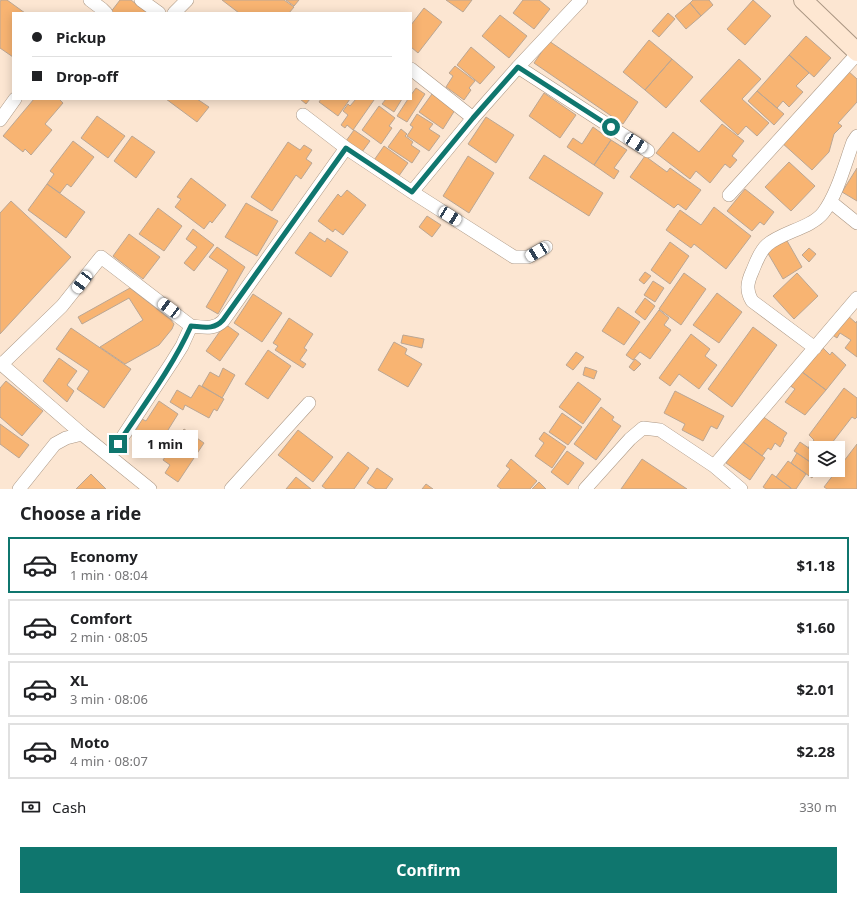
<!DOCTYPE html>
<html lang="en">
<head>
<meta charset="utf-8">
<style>
  :root { --surface:#fff; --page:#f6f6f6; --text:#202124; --muted:#757577; --line:#e0e0e0; --accent:#0f766e }
  body { margin:0; font-family:"Noto Sans",sans-serif; background:var(--page); color:var(--text); height:100vh; display:flex; flex-direction:column; font-size:15px; white-space:nowrap }
  * { box-sizing:border-box; margin:0 }
  p { font-size:13px; color:var(--muted) }
  .icon { flex:none; width:22px; height:22px; fill:none; stroke:currentColor; stroke-width:2; stroke-linecap:round; stroke-linejoin:round }
  .map { position:relative; height:489px; overflow:hidden }
  .drawer { display:flex; flex-direction:column; background:var(--surface); flex:1 }
  .drawer>* { flex:none }
  .hud { position:absolute; left:12px; top:12px; width:400px; height:88px; border-radius:0px; box-shadow:0 2px 10px #0003; display:grid; align-content:center; height:88px; padding:0 20px; background:var(--surface) }
  .controls { position:absolute; left:809px; top:441px; display:grid; gap:8px }
  .controls a { display:grid; place-items:center; width:36px; height:36px; border-radius:0px; background:var(--surface); box-shadow:0 2px 10px #0003; font-size:20px }
  .end { position:absolute; width:18px; height:18px; margin:-9px; border:5px solid #0f766e; background:#fff; box-shadow:0 0 0 2px #fff }
  .from { border-radius:50% }
  .bubble { position:absolute; height:28px; border-radius:0px; background:var(--surface); box-shadow:0 2px 10px #0003; font-size:13px; font-weight:700; line-height:28px; text-align:center }
  .car { position:absolute; width:12px; height:24px; margin:-12px -6px; border-radius:5px; box-shadow:0 0 3px 1px #0007; background:linear-gradient(#fff 24%,#345 0 40%,#fff 0 76%,#345 0 86%,#fff 0) }
  .hud b { display:flex; align-items:center; gap:14px; height:38px; font-size:15px }
  .hud b+b { border-top:1px solid var(--line) }
  .hud i { width:10px; height:10px; background:var(--text) }
  ul { padding:0; list-style:none }
  li { display:flex; align-items:center; gap:12px; height:56px; margin:0 8px 6px; padding:0 12px; border:2px solid var(--line); border-radius:0px }
  li div { flex:1 }
  li b { display:block; font-size:15px }
  li em { font-style:normal; font-weight:700 }
  li.current { border-color:var(--accent) }
  li>.icon { width:36px; height:36px; stroke-width:1.5 }
  h2 { padding:0 20px; font-size:18px; line-height:48px }
  .pay { display:flex; align-items:center; gap:10px; height:44px; padding:0 20px; font-size:15px }
  .pay p { margin-inline-start:auto }
  .button { display:flex; gap:8px; margin-top:auto; padding:8px 20px }
  .button a { flex:1; height:46px; border-radius:0px; background:var(--accent); color:#fff; font-size:16px; font-weight:700; line-height:46px; text-align:center }
  .map>svg:first-child { display:block }
  .building { fill:#f8b472; stroke:#bba693 }
  .lines { fill:none; stroke-linecap:round; stroke-linejoin:round }
  .street-casing { stroke:#ab9784; stroke-width:14 }
  .secondary-casing { stroke:#ab9784; stroke-width:20 }
  .street { stroke:#fff; stroke-width:13 }
  .secondary { stroke:#fee7d2; stroke-width:18 }
  .route { stroke:#0f766e; stroke-width:5 }
</style>
</head>
<body>
<div class="map">
<svg width="857" height="489" viewBox="0 0 857 489">
  <rect width="100%" height="100%" fill="#fce6d2"/>
  <path class="building" d="M 1,0 L 7,0 L 25,13 L 13,13 L 13,57 L 0,48 L 0,2 Z
    M 120,0 L 131,0 L 148,13 L 110,13 Z
    M 222,0 L 284,0 L 294,7 L 289,13 L 239,13 Z
    M 286,0 L 299,0 L 294,6 Z
    M 446,0 L 472,0 L 463,12 Z
    M 523,0 L 539,0 L 550,9 L 534,29 L 513,13 Z
    M 693,0 L 709,0 L 713,5 L 701,16 L 690,3 Z
    M 753,0 L 771,16 L 745,45 L 727,29 Z
    M 690,3 L 701,16 L 686,29 L 675,16 Z
    M 424,8 L 442,22 L 418,53 L 411,47 L 411,25 Z
    M 668,13 L 675,19 L 659,37 L 652,31 Z
    M 500,15 L 527,36 L 509,58 L 482,36 Z
    M 806,36 L 831,58 L 814,77 L 789,55 Z
    M 649,40 L 672,59 L 645,90 L 623,72 Z
    M 549,41 L 638,102 L 623,124 L 534,63 Z
    M 471,47 L 495,67 L 480,84 L 457,65 Z
    M 789,55 L 809,73 L 796,86 L 803,92 L 789,107 L 783,101 L 777,108 L 757,91 Z
    M 672,59 L 693,77 L 666,108 L 645,90 Z
    M 739,59 L 761,79 L 742,99 L 769,123 L 757,136 L 746,126 L 738,135 L 700,101 Z
    M 455,66 L 475,81 L 469,88 L 471,90 L 464,100 L 446,87 L 453,76 L 449,73 Z
    M 847,70 L 857,79 L 857,102 L 838,123 L 842,126 L 834,134 L 829,152 L 812,170 L 781,142 Z
    M 416,88 L 425,94 L 407,122 L 397,116 L 408,99 L 411,99 L 411,95 Z
    M 757,91 L 784,114 L 774,125 L 748,101 Z
    M 544,93 L 576,115 L 560,138 L 529,116 Z
    M 432,94 L 455,110 L 443,129 L 419,112 Z
    M 34,99 L 59,99 L 63,103 L 45,124 L 52,130 L 31,155 L 25,149 L 23,152 L 3,136 Z
    M 166,99 L 197,99 L 209,107 L 197,122 Z
    M 300,99 L 310,99 L 306,104 Z
    M 321,99 L 350,99 L 338,116 L 319,102 Z
    M 356,99 L 373,99 L 374,100 L 353,130 L 347,125 L 345,128 L 341,125 L 348,115 L 343,111 L 348,104 L 350,106 Z
    M 386,99 L 402,99 L 394,112 L 382,104 Z
    M 379,106 L 395,118 L 389,126 L 392,128 L 381,144 L 362,130 Z
    M 417,114 L 433,124 L 429,129 L 440,136 L 429,151 L 407,136 L 413,127 L 410,125 Z
    M 97,116 L 125,136 L 108,158 L 81,138 Z
    M 486,117 L 514,135 L 496,163 L 468,144 Z
    M 722,124 L 744,141 L 732,156 L 737,160 L 730,168 L 725,164 L 710,183 L 696,171 L 690,179 L 656,153 L 673,132 L 699,152 Z
    M 593,127 L 611,140 L 594,165 L 567,147 L 573,138 L 582,144 Z
    M 401,129 L 407,134 L 405,136 L 413,142 L 411,145 L 420,151 L 412,163 L 388,147 Z
    M 354,130 L 370,141 L 362,152 L 346,141 Z
    M 132,136 L 155,152 L 136,178 L 114,161 Z
    M 611,140 L 627,150 L 614,168 L 619,171 L 614,179 L 594,165 Z
    M 73,141 L 94,157 L 71,187 L 67,184 L 60,193 L 47,184 L 54,174 L 50,171 Z
    M 288,142 L 300,150 L 304,145 L 312,150 L 306,159 L 312,163 L 301,179 L 296,175 L 272,211 L 251,197 Z
    M 384,146 L 408,163 L 396,180 L 372,163 Z
    M 544,155 L 603,193 L 589,216 L 529,178 Z
    M 468,156 L 494,173 L 469,213 L 443,196 Z
    M 645,156 L 667,172 L 670,168 L 701,190 L 686,210 L 678,204 L 674,208 L 630,177 Z
    M 789,162 L 815,186 L 791,211 L 765,187 Z
    M 857,168 L 857,201 L 842,192 Z
    M 191,178 L 226,205 L 212,223 L 210,221 L 204,229 L 175,207 L 181,199 L 177,197 Z
    M 47,184 L 85,212 L 66,238 L 28,210 Z
    M 745,189 L 774,212 L 764,225 L 760,222 L 752,231 L 727,211 Z
    M 347,190 L 366,205 L 343,235 L 335,229 L 333,232 L 318,221 L 338,194 L 341,197 Z
    M 11,201 L 71,257 L 0,334 L 0,213 Z
    M 246,203 L 278,221 L 257,256 L 225,237 Z
    M 714,207 L 751,236 L 726,269 L 694,244 L 691,248 L 666,230 L 680,210 L 701,225 Z
    M 158,208 L 182,226 L 164,251 L 139,234 Z
    M 427,216 L 441,225 L 432,237 L 419,227 Z
    M 193,229 L 214,245 L 194,271 L 184,263 L 197,247 L 186,239 Z
    M 310,232 L 325,242 L 327,238 L 348,252 L 331,277 L 295,253 Z
    M 129,234 L 160,257 L 143,279 L 113,256 Z
    M 786,239 L 802,267 L 783,279 L 766,250 Z
    M 670,242 L 689,256 L 670,284 L 651,270 Z
    M 217,247 L 245,267 L 218,314 L 206,307 L 228,270 L 209,257 Z
    M 809,248 L 816,254 L 809,262 L 802,255 Z
    M 645,272 L 651,276 L 644,284 L 639,280 Z
    M 684,273 L 706,289 L 681,325 L 659,309 Z
    M 797,273 L 818,296 L 794,319 L 773,296 Z
    M 653,281 L 664,288 L 655,302 L 644,295 Z
    M 130,288 L 171,320 L 174,324 L 172,329 L 159,345 L 125,364 L 100,347 L 143,320 L 129,298 L 82,324 L 78,317 Z
    M 717,293 L 742,312 L 719,343 L 693,325 Z
    M 253,294 L 282,313 L 262,342 L 234,323 Z
    M 645,298 L 655,306 L 645,320 L 635,312 Z
    M 618,307 L 640,322 L 624,345 L 602,331 Z
    M 659,310 L 669,318 L 664,325 L 671,330 L 650,359 L 640,352 L 633,360 L 626,355 Z
    M 847,315 L 856,323 L 857,321 L 857,357 L 845,348 L 851,340 L 840,333 L 837,338 L 831,334 Z
    M 289,318 L 313,334 L 304,348 L 307,350 L 300,360 L 306,364 L 303,368 L 275,350 L 278,346 L 273,343 Z
    M 225,324 L 239,334 L 220,361 L 206,351 Z
    M 753,327 L 777,345 L 732,407 L 708,389 Z
    M 71,328 L 131,369 L 104,408 L 77,389 L 89,371 L 56,349 Z
    M 691,334 L 710,349 L 705,356 L 717,365 L 699,389 L 679,374 L 670,386 L 659,378 Z
    M 403,335 L 424,339 L 422,348 L 401,343 Z
    M 394,342 L 407,349 L 405,354 L 422,364 L 408,387 L 378,370 Z
    M 823,348 L 830,355 L 832,352 L 846,365 L 826,390 L 802,372 Z
    M 268,350 L 291,366 L 268,399 L 245,384 Z
    M 576,352 L 584,357 L 573,370 L 566,365 Z
    M 59,358 L 77,371 L 67,385 L 74,391 L 67,402 L 43,381 Z
    M 635,359 L 641,364 L 634,371 L 629,367 Z
    M 585,367 L 597,371 L 594,379 L 583,375 Z
    M 223,368 L 235,375 L 222,398 L 202,386 L 210,372 L 219,377 Z
    M 801,371 L 826,390 L 805,415 L 785,402 L 795,389 L 789,385 Z
    M 6,381 L 43,411 L 22,436 L 0,417 L 0,388 Z
    M 578,382 L 601,399 L 583,424 L 559,407 Z
    M 199,385 L 224,399 L 217,411 L 214,409 L 209,418 L 185,405 L 183,410 L 170,402 L 177,390 L 191,398 Z
    M 844,388 L 857,398 L 857,417 L 855,419 L 852,417 L 828,448 L 816,448 L 816,453 L 808,448 L 814,440 L 809,435 Z
    M 675,391 L 724,416 L 717,429 L 711,426 L 703,441 L 682,430 L 685,424 L 664,413 Z
    M 159,401 L 178,414 L 158,446 L 149,439 L 145,445 L 132,437 L 142,419 L 146,421 Z
    M 601,407 L 614,417 L 612,420 L 621,426 L 596,460 L 574,444 Z
    M 562,413 L 582,427 L 568,445 L 549,432 Z
    M 762,416 L 787,433 L 783,439 L 784,440 L 780,447 L 775,443 L 771,450 L 768,448 L 762,456 L 742,441 Z
    M 0,424 L 29,445 L 19,458 L 0,444 Z
    M 184,429 L 204,443 L 178,482 L 165,473 L 170,465 L 163,460 Z
    M 298,430 L 333,457 L 313,482 L 278,455 Z
    M 544,432 L 566,447 L 552,468 L 535,456 L 544,443 L 539,439 Z
    M 742,441 L 765,458 L 750,480 L 726,463 Z
    M 800,442 L 816,453 L 816,466 L 794,451 Z
    M 857,444 L 857,489 L 827,489 L 824,487 Z
    M 567,451 L 584,463 L 568,485 L 551,472 Z
    M 348,452 L 369,468 L 354,489 L 326,489 L 322,486 Z
    M 797,453 L 816,466 L 816,470 L 812,478 L 791,463 Z
    M 511,459 L 537,481 L 530,489 L 501,489 L 497,486 L 510,469 L 506,466 Z
    M 642,459 L 687,489 L 621,489 Z
    M 788,461 L 806,474 L 796,489 L 792,489 L 776,477 Z
    M 377,468 L 393,479 L 386,489 L 376,489 L 367,483 Z
    M 91,474 L 106,489 L 76,489 Z
    M 772,474 L 791,488 L 790,489 L 766,489 L 763,487 Z
    M 296,477 L 311,489 L 286,489 Z
    M 539,482 L 546,489 L 532,489 Z
    M 426,484 L 433,489 L 422,489 Z"/>
  <g class="lines">
    <g class="street-casing">
      <path id="street" d="M 90,0 L 102,9 L 106,13
        M 141,0 L 159,13
        M 174,13 L 187,0
        M 518,67 L 648,151
        M 411,69 L 473,118
        M 303,115 L 346,148 L 412,192 L 514,257 L 528,257 L 546,247
        M 0,120 L 15,99
        M 412,192 L 473,118 L 518,67 L 581,0
        M 729,195 L 857,54
        M 831,202 L 857,223
        M 815,348 L 752,301 C 746,291 747,283 752,272 C 756,263 759,252 767,245 C 782,232 811,228 823,213 C 837,195 845,164 853,142 L 857,136
        M 0,363 L 82,434 L 150,489
        M 2,364 L 62,306 L 101,257 L 191,326
        M 110,456 L 172,362 L 182,346 L 191,326 C 204,327 214,330 223,321 L 346,148
        M 714,466 L 857,298
        M 19,489 L 55,444 L 66,438 L 82,434
        M 231,489 L 309,403
        M 585,489 L 630,439 L 643,428 L 660,430 L 714,466 L 741,489"/>
    </g>
    <g class="secondary-casing">
      <path id="secondary" d="M 803,0 L 857,52"/>
    </g>
    <use href="#street" class="street"/>
    <use href="#secondary" class="secondary"/>
  </g>
  <g class="lines">
    <path class="route" d="M 118,444 C 143,406 172,368 191,326 C 204,327 214,330 223,320 L 346,148 L 412,192 L 473,118 L 518,67 L 611,127"/>
  </g>
</svg>
<div class="controls">
<a><svg class="icon" aria-label="layers" viewBox="0 0 24 24"><path d="M12 4l9 5-9 5-9-5zM3 14l9 5 9-5"/></svg></a>
</div>
<i class="end from" style="left:611px;top:127px"></i>
<i class="end" style="left:118px;top:444px"></i>
<div class="bubble" style="left:132px;top:430px;width:66px">1 min</div>
<i class="car" style="left:636px;top:143px;rotate:123deg"></i>
<i class="car" style="left:450px;top:216px;rotate:122deg"></i>
<i class="car" style="left:537px;top:252px;rotate:239deg"></i>
<i class="car" style="left:82px;top:282px;rotate:217deg"></i>
<i class="car" style="left:169px;top:308px;rotate:307deg"></i>
<div class="hud">
<b><i class="from"></i>Pickup</b>
<b><i></i>Drop-off</b>
</div>
</div>
<section class="drawer">
<h2>Choose a ride</h2>
<ul>
<li class="current"><svg class="icon" aria-label="car" viewBox="0 0 24 24"><path d="M5 17H2v-5l4-1 3-4h7l3 4 3 1v5h-3M9 17h6M6 11h13"/><circle cx="7" cy="17" r="2"/><circle cx="17" cy="17" r="2"/></svg><div><b>Economy</b><p>1 min · 08:04</p></div><em>$1.18</em></li>
<li><svg class="icon" aria-label="car" viewBox="0 0 24 24"><path d="M5 17H2v-5l4-1 3-4h7l3 4 3 1v5h-3M9 17h6M6 11h13"/><circle cx="7" cy="17" r="2"/><circle cx="17" cy="17" r="2"/></svg><div><b>Comfort</b><p>2 min · 08:05</p></div><em>$1.60</em></li>
<li><svg class="icon" aria-label="car" viewBox="0 0 24 24"><path d="M5 17H2v-5l4-1 3-4h7l3 4 3 1v5h-3M9 17h6M6 11h13"/><circle cx="7" cy="17" r="2"/><circle cx="17" cy="17" r="2"/></svg><div><b>XL</b><p>3 min · 08:06</p></div><em>$2.01</em></li>
<li><svg class="icon" aria-label="car" viewBox="0 0 24 24"><path d="M5 17H2v-5l4-1 3-4h7l3 4 3 1v5h-3M9 17h6M6 11h13"/><circle cx="7" cy="17" r="2"/><circle cx="17" cy="17" r="2"/></svg><div><b>Moto</b><p>4 min · 08:07</p></div><em>$2.28</em></li>
</ul>
<div class="pay"><svg class="icon" aria-label="cash" viewBox="0 0 24 24"><path d="M3 7h18v10H3z"/><circle cx="12" cy="12" r="2"/></svg>Cash<p>330 m</p></div>
<div class="button"><a>Confirm</a></div>
</section>
</body>
</html>
